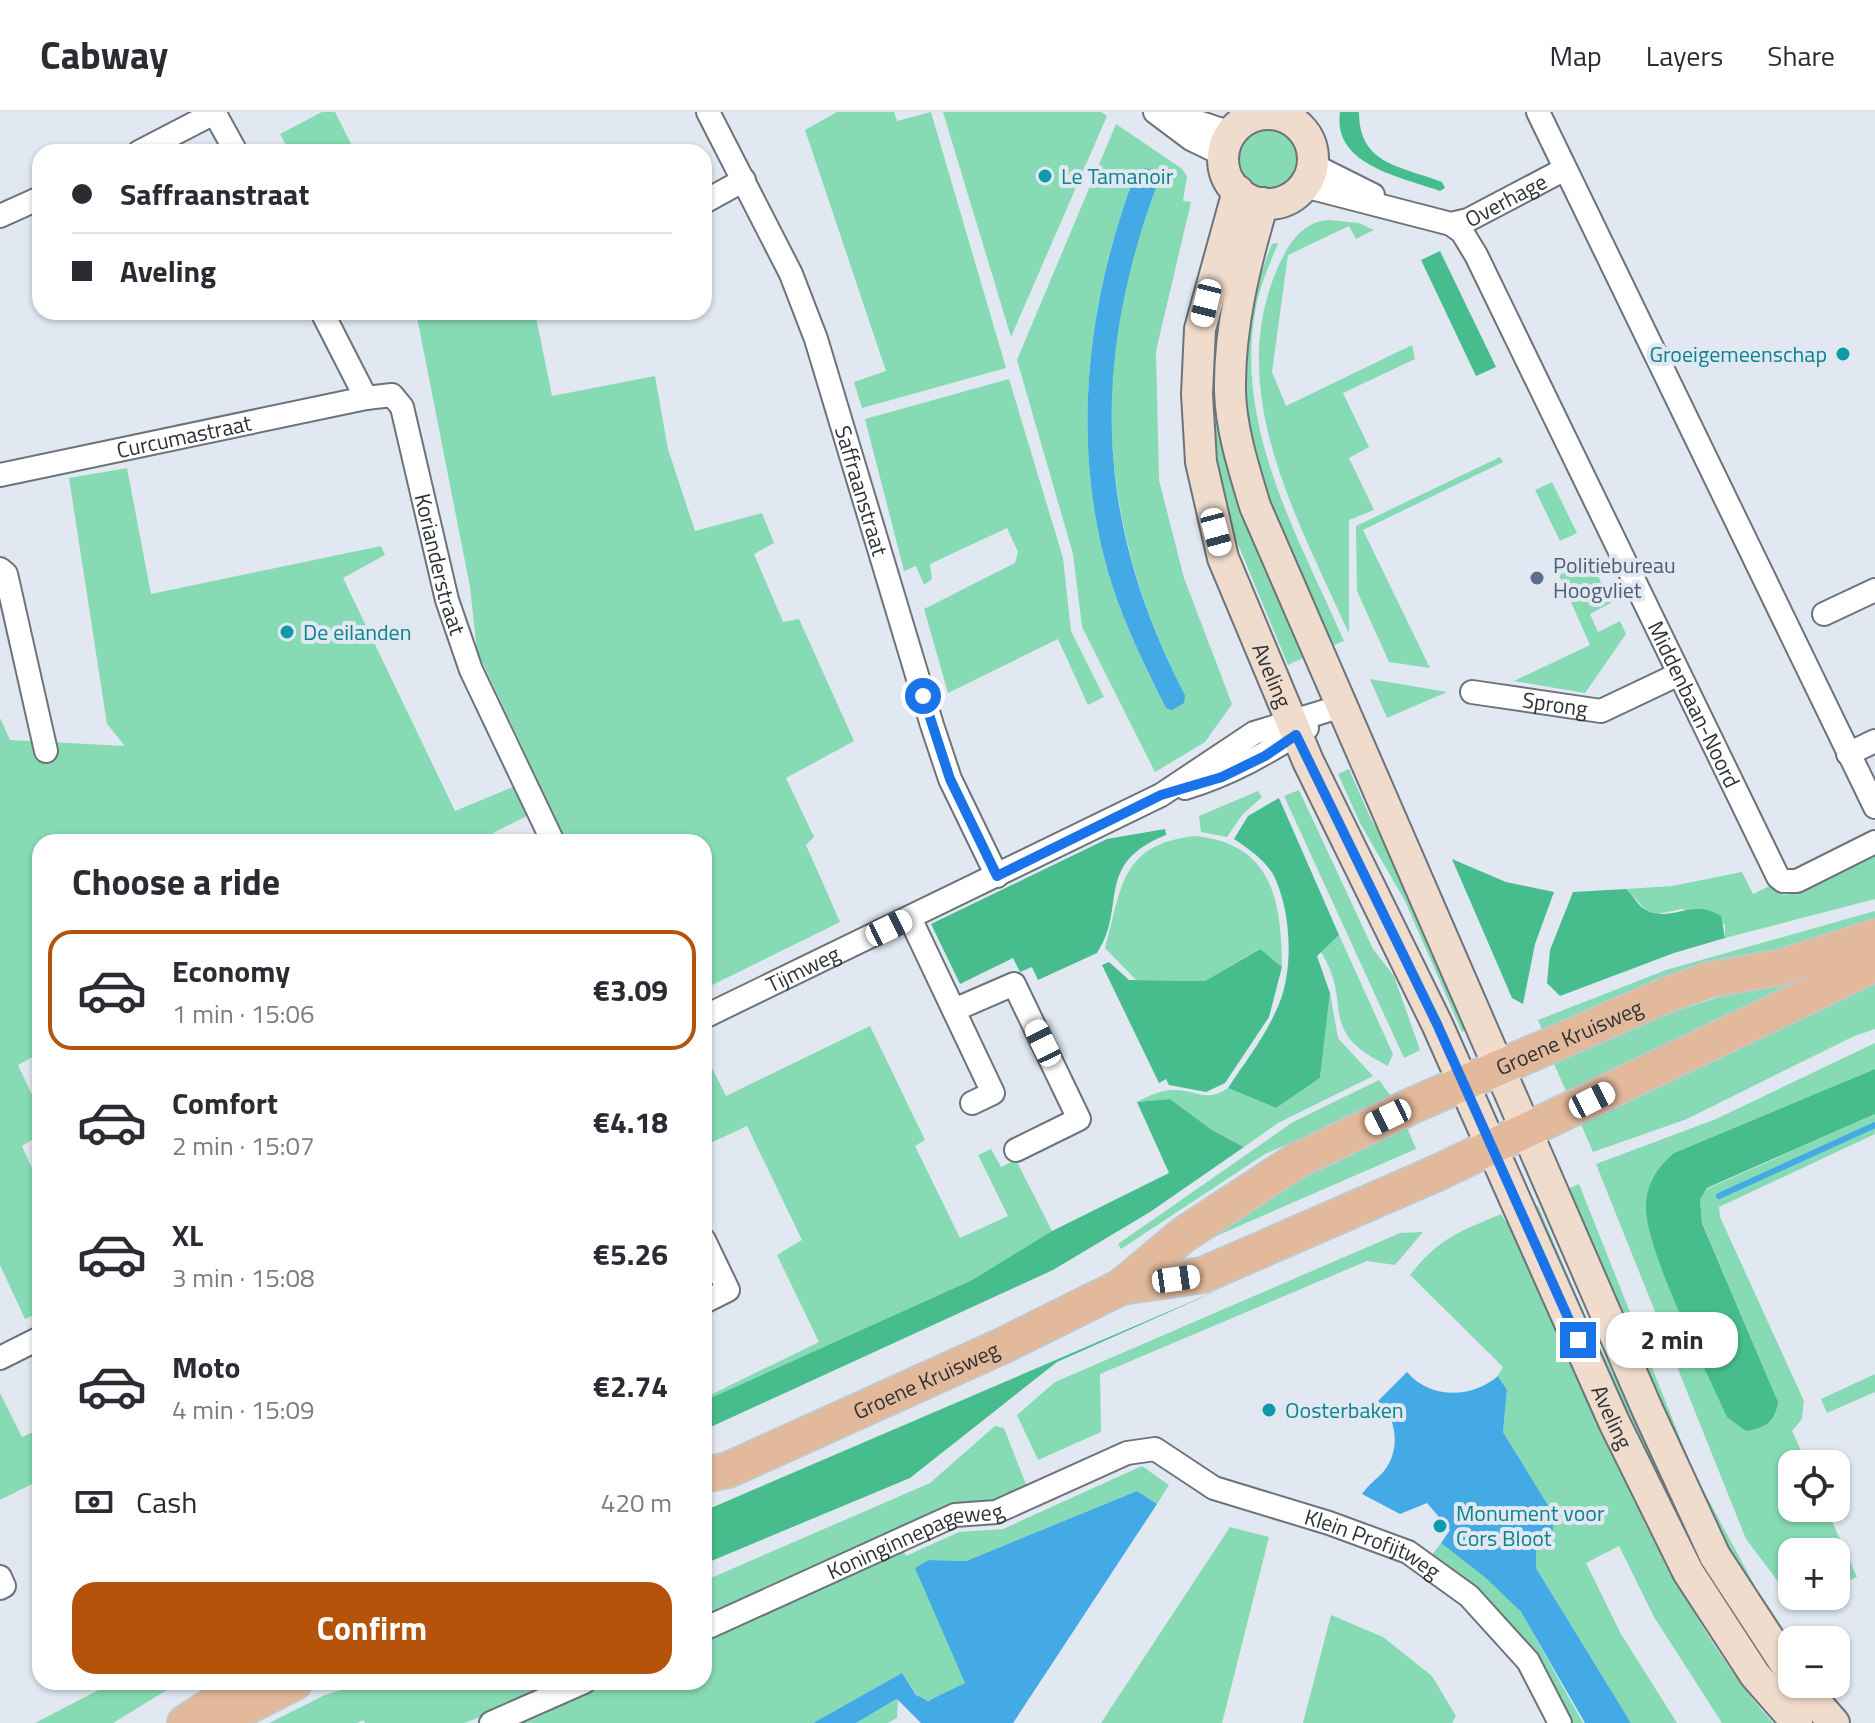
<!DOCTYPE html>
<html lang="en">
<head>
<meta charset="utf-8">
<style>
  :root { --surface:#fff; --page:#f2f2f3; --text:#2b2b33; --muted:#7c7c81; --line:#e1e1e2; --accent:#b45309 }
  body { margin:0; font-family:"Titillium Web",sans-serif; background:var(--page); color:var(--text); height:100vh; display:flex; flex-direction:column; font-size:30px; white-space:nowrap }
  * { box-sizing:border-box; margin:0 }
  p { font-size:26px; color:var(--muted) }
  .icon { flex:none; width:44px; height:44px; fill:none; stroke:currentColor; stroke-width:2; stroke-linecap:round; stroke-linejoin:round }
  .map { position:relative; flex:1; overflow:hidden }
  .panel { position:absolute; left:32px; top:722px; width:680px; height:856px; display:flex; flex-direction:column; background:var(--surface); border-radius:24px; box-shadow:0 2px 6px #0004 }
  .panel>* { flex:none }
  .banner { position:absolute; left:32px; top:32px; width:680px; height:176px; border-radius:24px; box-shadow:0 2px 6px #0004; display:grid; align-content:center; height:176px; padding:0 40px; background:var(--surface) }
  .fabs { position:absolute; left:1778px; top:1338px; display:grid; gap:16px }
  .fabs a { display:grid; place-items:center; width:72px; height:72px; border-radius:16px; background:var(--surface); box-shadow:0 2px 6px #0004; font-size:40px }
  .end { position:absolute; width:36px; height:36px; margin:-18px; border:10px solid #1a73e8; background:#fff; box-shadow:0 0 0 4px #fff }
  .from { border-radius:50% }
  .bubble { position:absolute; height:56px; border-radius:24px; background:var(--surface); box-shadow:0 2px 6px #0004; font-size:26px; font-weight:700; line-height:56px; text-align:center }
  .car { position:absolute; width:24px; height:48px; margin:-24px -12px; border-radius:10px; box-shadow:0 0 6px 2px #0007; background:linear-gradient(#fff 24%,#345 0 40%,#fff 0 76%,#345 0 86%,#fff 0) }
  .banner b { display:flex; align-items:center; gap:28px; height:76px; font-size:30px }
  .banner b+b { border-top:2px solid var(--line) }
  .banner i { width:20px; height:20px; background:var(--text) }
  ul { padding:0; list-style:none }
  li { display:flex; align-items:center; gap:24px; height:120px; margin:0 16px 12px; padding:0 24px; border:4px solid transparent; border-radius:24px }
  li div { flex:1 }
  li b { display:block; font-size:30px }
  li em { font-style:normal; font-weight:700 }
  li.selected { border-color:var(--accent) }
  li>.icon { width:72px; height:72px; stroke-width:1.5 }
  h2 { padding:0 40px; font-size:36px; line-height:96px }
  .pay { display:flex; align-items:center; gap:20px; height:88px; padding:0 40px; font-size:30px }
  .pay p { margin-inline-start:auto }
  .action { display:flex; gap:16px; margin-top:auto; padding:16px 40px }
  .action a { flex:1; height:92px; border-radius:24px; background:var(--accent); color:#fff; font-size:32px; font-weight:700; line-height:92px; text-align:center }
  header { display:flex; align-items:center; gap:48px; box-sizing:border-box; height:112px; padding:0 40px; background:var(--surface); border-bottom:2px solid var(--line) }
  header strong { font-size:38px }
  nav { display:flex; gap:44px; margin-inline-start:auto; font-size:28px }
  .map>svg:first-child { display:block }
  .green { fill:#86dbb4; fill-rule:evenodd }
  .forest { fill:#47bd8d }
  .water { fill:#43aae6 }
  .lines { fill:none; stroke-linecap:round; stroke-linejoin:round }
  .stream { stroke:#43aae6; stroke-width:6 }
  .minor-casing { stroke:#6c737a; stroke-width:26 }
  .secondary-casing { stroke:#6c737a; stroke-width:34 }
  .primary-casing { stroke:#c5c6c6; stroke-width:38 }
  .minor { stroke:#fff; stroke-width:22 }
  .secondary { stroke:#f0dccc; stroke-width:30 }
  .primary { stroke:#e2b99a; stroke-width:34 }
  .route { stroke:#1a73e8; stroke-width:10 }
  .culture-dot { fill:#0f9aa8; stroke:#e1e8f1; stroke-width:3 }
  .service-dot { fill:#5c6f8a; stroke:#e1e8f1; stroke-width:3 }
  .labels { text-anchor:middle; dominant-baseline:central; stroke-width:8; stroke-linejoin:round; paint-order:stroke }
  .culture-label { font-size:22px; fill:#0d838f; stroke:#e1e8f1; text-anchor:start }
  .street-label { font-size:22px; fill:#2f3235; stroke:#e1e8f1 }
  .service-label { font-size:22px; fill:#4e5e75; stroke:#e1e8f1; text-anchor:start }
</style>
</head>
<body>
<header>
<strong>Cabway</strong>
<nav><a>Map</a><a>Layers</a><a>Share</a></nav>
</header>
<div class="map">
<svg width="1875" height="1611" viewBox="0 0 1875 1611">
  <rect width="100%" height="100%" fill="#e1e8f1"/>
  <path class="green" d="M 322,0 L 335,0 L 355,40 L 290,40 L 280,22 Z
    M 837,0 L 894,0 L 897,9 L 931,0 L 1006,256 L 862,296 L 854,270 L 886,259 L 805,18 Z
    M 943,0 L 1101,0 L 1107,4 L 1011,225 Z
    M 1116,12 L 1181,56 L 1187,64 L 1183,89 L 1191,90 L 1156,239 L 1159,368 L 1184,466 L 1232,592 L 1205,630 L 1155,660 L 1082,515 L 1073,442 L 1017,248 ZM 1145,56 C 1136,123 1118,188 1113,254 C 1104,370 1132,481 1185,583 L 1166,596 C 1146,556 1126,516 1112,473 C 1069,337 1086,191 1136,60 Z
    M1237 47a31 31 0 1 1 62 0a31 31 0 1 1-62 0Z
    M 1329,108 L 1359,111 L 1374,118 L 1356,127 L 1349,114 L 1288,143 L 1272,260 L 1286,294 L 1412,233 L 1415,247 L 1343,281 L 1369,335 L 1349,346 L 1374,398 L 1349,408 L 1349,522 C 1299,409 1223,280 1278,155 C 1288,132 1303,109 1329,108 Z
    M 1245,131 L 1225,228 L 1307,544 L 1288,553 L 1235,425 L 1222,374 L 1211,303 L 1213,210 Z
    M 1278,131 C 1270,152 1260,173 1256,195 C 1233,314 1298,424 1344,529 L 1334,533 C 1271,393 1208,286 1272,132 Z
    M 416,200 L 535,200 L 552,284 L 655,264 L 668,337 L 695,419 L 762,401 L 774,431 L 754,442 L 783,510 L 799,507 L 854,629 L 786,666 L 814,725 L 806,733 L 840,810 L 704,877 L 704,730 L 567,730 L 477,539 L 470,475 Z
    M 1009,267 L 1063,446 L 1071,519 L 1104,585 L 1088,593 L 1058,527 L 948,581 L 924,497 L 1015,451 L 1018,440 L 1007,416 L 930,452 L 932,467 L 924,473 L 916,454 L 904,459 L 865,307 Z
    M 1500,345 L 1503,350 L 1363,418 L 1430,556 L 1389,550 L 1357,479 L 1356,414 Z
    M 127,356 L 151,482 L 381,434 L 385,443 L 343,466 L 455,699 L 513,675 L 527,704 L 475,730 L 40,730 L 40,941 L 18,953 L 40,1000 L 40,1023 L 22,1034 L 40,1074 L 40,1200 L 25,1207 L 0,1153 L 0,606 L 10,628 L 125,634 L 107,612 L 69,366 Z
    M 1552,370 L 1577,421 L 1560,429 L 1535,378 Z
    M 1594,456 L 1611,491 L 1590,502 L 1598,520 L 1620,509 L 1626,522 L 1585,581 L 1514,569 L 1590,533 L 1559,463 L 1572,457 L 1576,465 Z
    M 1370,567 L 1447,580 L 1387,606 Z
    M 1349,657 L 1370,705 L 1415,785 L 1471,916 L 1462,920 L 1405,789 L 1360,711 L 1338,662 Z
    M 1299,678 L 1373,837 L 1394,864 L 1420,938 L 1404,946 L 1284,684 Z
    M 1258,679 L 1262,685 L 1242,703 L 1227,725 L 1201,720 L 1199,704 Z
    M 1195,724 C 1273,732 1281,788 1282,855 L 1259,837 L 1205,869 L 1136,868 L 1105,836 C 1122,776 1120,732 1195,724 Z
    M 1875,741 L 1875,787 L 1725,826 L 1725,813 L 1682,797 L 1657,802 L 1646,798 L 1626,777 L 1672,774 L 1742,760 L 1753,782 L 1772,773 L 1783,783 L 1791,782 Z
    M 1875,799 L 1875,818 L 1544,923 L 1538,908 L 1666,858 Z
    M 1339,823 L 1393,942 L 1388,954 C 1314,917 1355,895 1321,840 Z
    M 1875,833 L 1570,988 L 1554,952 L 1659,905 Z
    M 1875,857 L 1875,917 L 1852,925 L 1687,1007 L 1593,1040 L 1579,1008 Z
    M 1330,881 L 1338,926 L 1373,964 L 1278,1011 L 1244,1035 L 1212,1018 L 1170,987 L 1137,990 C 1149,984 1160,978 1174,978 C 1197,978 1206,991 1228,976 L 1276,996 L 1320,966 Z
    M 870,914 L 925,1028 L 915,1034 L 960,1126 L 1008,1104 L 978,1043 L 991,1037 L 1001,1055 L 1016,1048 L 1052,1119 L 972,1168 L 704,1289 L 704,1286 L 819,1230 L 777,1143 L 802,1128 L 747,1014 L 704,1034 L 704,940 L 726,984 Z
    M 1875,931 L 1875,957 L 1674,1041 L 1651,1070 L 1778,1290 L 1702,1110 L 1700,1088 L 1707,1077 L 1875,1002 L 1875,1022 L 1719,1095 L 1720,1105 L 1804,1289 L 1802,1307 L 1792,1319 L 1807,1352 L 1792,1352 L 1792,1396 L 1826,1396 L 1857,1465 L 1836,1474 L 1836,1440 L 1792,1440 L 1792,1484 L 1814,1484 L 1795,1492 L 1746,1427 L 1596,1052 L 1716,1007 Z
    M 1379,968 L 1393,987 L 1265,1042 L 1121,1137 L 1118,1132 L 1293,1010 Z
    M 1404,1008 L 1416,1037 L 1191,1135 L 1244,1093 Z
    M 1579,1072 L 1694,1361 L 1756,1476 L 1792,1530 L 1792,1545 L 1721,1433 L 1566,1078 Z
    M 1538,1094 L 1587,1208 L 1701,1442 L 1754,1533 L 1813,1611 L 1802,1611 L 1680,1432 L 1528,1098 Z
    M 1501,1102 L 1506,1110 L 1516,1108 L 1648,1396 L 1644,1410 C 1682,1481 1719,1550 1773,1611 L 1722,1611 L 1654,1505 L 1619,1434 L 1586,1451 L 1621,1522 L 1677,1611 L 1631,1611 L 1536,1456 L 1536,1438 L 1546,1430 L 1552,1401 L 1503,1320 L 1507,1278 L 1498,1264 L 1503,1255 L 1410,1163 C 1439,1126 1459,1120 1501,1102 Z
    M 1423,1120 L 1395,1153 L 1367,1149 L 1100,1262 L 1101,1320 L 1038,1348 L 1017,1303 L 1055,1270 L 1400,1121 Z
    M 1875,1262 L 1875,1280 L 1827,1301 L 1821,1287 Z
    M 0,1281 L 22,1325 L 40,1317 L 40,1368 L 0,1388 Z
    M 995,1314 L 1004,1316 L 1027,1375 L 704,1508 L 704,1469 L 930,1371 Z
    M 1142,1354 L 1169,1373 L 1157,1392 L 1137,1379 L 966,1449 L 929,1448 L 965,1571 L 935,1588 L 920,1588 L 902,1561 L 813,1611 L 511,1611 L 604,1570 L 704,1570 L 704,1525 L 902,1436 L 906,1444 L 959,1420 L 1003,1417 Z
    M 1230,1415 L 1269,1425 L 1222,1611 L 1101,1611 Z
    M 1441,1431 L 1487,1466 L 1521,1500 L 1583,1611 L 1570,1611 L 1524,1529 L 1484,1483 L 1432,1443 Z
    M 1331,1503 L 1383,1525 L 1432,1564 L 1456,1604 L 1452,1611 L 1303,1611 Z
    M 114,1570 L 180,1570 L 113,1611 L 35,1611 Z
    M 363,1570 L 564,1570 L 465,1611 L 365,1611 L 363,1608 L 357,1611 L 269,1611 L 323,1584 Z
    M 898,1587 L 897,1606 L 888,1611 L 856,1611 Z"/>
  <path class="forest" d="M 1340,0 L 1359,0 C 1359,53 1401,54 1442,70 L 1445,76 L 1440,79 C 1403,65 1332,54 1340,0 Z
    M 1440,139 L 1496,255 L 1476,264 L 1421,148 Z
    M 1279,686 L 1339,823 L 1317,844 L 1330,881 L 1320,966 L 1276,996 L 1228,976 C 1246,949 1267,922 1279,892 C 1294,856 1291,799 1274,764 C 1265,748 1249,737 1234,727 L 1248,704 Z
    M 1165,717 L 1166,723 C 1093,752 1128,794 1097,841 L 1038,868 L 1032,855 L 1020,860 L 1013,846 L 960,872 L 931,812 L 1107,727 Z
    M 1452,747 L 1506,770 L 1554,780 L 1535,832 L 1523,892 L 1512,886 Z
    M 1626,777 C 1634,784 1637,794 1648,799 C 1673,810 1692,786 1721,804 L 1725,826 L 1674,841 L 1560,884 L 1547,871 L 1550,838 L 1573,780 Z
    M 1260,837 L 1282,855 L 1269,905 L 1225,971 L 1206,980 L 1169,973 L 1166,967 L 1159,971 L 1102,853 L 1109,850 L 1129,868 L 1205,869 Z
    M 1875,957 L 1875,1002 L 1707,1076 L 1700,1088 L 1702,1111 L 1778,1290 C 1775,1310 1765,1316 1746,1319 L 1727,1305 C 1707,1260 1644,1135 1646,1094 C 1647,1071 1657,1056 1674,1041 Z
    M 1170,987 L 1212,1018 L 1244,1035 L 1150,1100 L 1053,1158 L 704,1318 L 704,1289 L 972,1168 L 1052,1119 L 1169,1061 L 1137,990 Z
    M 1221,1177 L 1057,1250 L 910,1366 L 704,1452 L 704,1399 Z"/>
  <path class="water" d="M 1145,56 L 1158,60 L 1158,70 C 1090,252 1095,409 1185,583 L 1184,591 L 1172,598 L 1166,596 C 1146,556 1126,516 1112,473 C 1069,337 1086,191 1136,60 Z
    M 1407,1260 C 1430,1287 1471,1287 1498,1264 L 1507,1278 L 1503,1320 L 1552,1400 L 1553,1419 L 1536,1438 L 1536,1456 L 1631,1611 L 1585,1611 L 1521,1500 L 1486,1466 L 1441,1431 L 1450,1418 L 1427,1391 L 1400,1402 L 1362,1382 C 1369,1372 1376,1368 1384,1359 C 1401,1338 1397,1305 1378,1289 Z
    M 1137,1379 L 1157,1392 L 1013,1611 L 921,1611 L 897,1587 L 856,1611 L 813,1611 L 902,1561 L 916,1583 L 928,1589 L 965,1571 L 915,1456 L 929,1448 L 966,1449 Z"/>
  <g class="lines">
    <path class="stream" d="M 1719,1084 L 1875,1013"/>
    <g class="minor-casing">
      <g id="minor">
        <path d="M 214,0 L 236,40"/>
        <path id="s1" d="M 708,0 L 791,162 L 816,227 L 932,613 L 950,667 L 997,764"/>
        <path d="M 1155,0 L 1191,27 L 1224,43"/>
        <path d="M 1168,0 L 1231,21"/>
        <path d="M 1538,0 L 1875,695"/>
        <path d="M 139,40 L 216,0"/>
        <path d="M 1313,53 L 1373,83"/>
        <path id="s2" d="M 1304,74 L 1451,112 L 1468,108 L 1565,57"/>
        <path d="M 704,90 L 744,68"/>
        <path d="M 0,104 L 40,86"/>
        <path id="s3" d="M 1451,112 L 1462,120 L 1476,143 L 1778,765 L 1783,769 L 1797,769 L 1875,730"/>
        <path id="s4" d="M 322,200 L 366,286 L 392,283 L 402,295 L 447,488 L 471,558 L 553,730"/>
        <path id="s5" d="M 0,363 L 366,286"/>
        <path d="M 0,457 L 6,462 L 46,639"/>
        <path d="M 1824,502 L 1875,478"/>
        <path id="s6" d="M 1472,580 L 1601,599 L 1679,562"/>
        <path d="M 1848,642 L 1875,629"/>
        <path d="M 1185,676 C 1231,662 1267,641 1307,616"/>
        <path d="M 910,806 L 993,981 L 972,991"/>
        <path d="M 954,898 L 1014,872 L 1079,1007 L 1016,1038"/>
        <path id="s7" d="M 704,905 L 1161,683 L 1254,621 L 1342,594"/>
        <path d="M 704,1128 L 728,1178 L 704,1190"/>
        <path d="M 0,1246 L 40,1226"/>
        <path d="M 0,1465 L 4,1474 L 0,1476"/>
        <path id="s8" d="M 704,1517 L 955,1403 L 996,1400 L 1127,1341 L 1155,1337 L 1214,1376 L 1329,1411 L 1408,1440 L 1469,1484 L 1528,1549 L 1560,1611"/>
        <path d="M 491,1611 L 584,1570"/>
      </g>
    </g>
    <g class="secondary-casing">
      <g id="secondary">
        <circle cx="1268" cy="47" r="45"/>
        <path id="s9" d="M 1238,79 L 1200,217 L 1197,282 L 1201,350 L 1223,446 L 1308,649 L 1437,912 L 1614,1310 L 1688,1460 L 1755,1563 L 1797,1611"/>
        <path d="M 1263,91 C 1245,151 1229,216 1230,279 C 1231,318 1244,357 1255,394 L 1648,1299 L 1715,1444 L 1792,1562"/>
        <path d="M 1800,1572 L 1834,1611"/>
      </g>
    </g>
    <g class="primary-casing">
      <g id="primary">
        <path d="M 1121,1175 L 1203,1163 L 1437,1061 L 1875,852"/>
        <path id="s10" d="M 704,1363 L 728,1358 L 1002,1234 L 1121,1175 L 1183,1123 L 1296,1049 L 1418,991 L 1664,884 L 1708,868 L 1782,855 L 1875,825"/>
        <path d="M 185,1611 L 231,1581"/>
        <path d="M 215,1611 L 295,1570"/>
      </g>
    </g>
    <use href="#minor" class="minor"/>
    <use href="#secondary" class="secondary"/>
    <use href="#primary" class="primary"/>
  </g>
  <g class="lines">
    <path class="route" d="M 923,584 L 950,667 L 997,764 L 1161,683 L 1222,665 L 1265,644 L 1296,623 L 1437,912 L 1578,1228"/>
  </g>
  <g class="culture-dot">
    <circle cx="1045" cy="64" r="8"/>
    <circle cx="1843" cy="242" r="8"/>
    <circle cx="287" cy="520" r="8"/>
    <circle cx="1269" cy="1298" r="8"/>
    <circle cx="1440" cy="1414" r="8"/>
  </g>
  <circle class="service-dot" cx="1537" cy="466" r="8"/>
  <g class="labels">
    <g class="culture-label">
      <text x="1061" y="64">Le Tamanoir</text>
      <text x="1827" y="242" text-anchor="end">Groeigemeenschap</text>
      <text x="303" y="520">De eilanden</text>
      <text x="1285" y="1298">Oosterbaken</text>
      <text x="1456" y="1401">Monument voor<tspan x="1456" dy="25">Cors Bloot</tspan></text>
    </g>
    <g class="street-label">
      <text stroke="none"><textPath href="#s2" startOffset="212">Overhage</textPath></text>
      <text stroke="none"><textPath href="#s5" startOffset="188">Curcumastraat</textPath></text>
      <text stroke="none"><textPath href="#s1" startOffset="410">Saffraanstraat</textPath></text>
      <text stroke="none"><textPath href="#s4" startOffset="300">Korianderstraat</textPath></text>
      <text stroke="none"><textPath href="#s9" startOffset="502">Aveling</textPath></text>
      <text stroke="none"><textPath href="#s6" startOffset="84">Sprong</textPath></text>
      <text stroke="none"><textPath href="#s3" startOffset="540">Middenbaan-Noord</textPath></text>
      <text stroke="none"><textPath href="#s7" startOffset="110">Tijmweg</textPath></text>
      <text stroke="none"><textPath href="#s10" startOffset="974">Groene Kruisweg</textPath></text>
      <text stroke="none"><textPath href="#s10" startOffset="242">Groene Kruisweg</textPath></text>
      <text stroke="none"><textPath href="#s9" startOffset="1318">Aveling</textPath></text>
      <text stroke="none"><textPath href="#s8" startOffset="230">Koninginnepageweg</textPath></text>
      <text stroke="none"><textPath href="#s8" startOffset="728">Klein Profijtweg</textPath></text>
    </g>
    <g class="service-label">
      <text x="1553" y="453">Politiebureau<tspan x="1553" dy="25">Hoogvliet</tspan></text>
    </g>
  </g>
</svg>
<div class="fabs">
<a><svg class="icon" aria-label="locate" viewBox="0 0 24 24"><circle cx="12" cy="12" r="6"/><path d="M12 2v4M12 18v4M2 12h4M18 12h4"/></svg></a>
<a>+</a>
<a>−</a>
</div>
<i class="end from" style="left:923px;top:584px"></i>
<i class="end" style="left:1578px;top:1228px"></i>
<div class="bubble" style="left:1606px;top:1200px;width:132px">2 min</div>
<i class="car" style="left:1206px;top:191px;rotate:194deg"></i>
<i class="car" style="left:1216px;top:420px;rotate:165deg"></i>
<i class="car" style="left:889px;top:816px;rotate:64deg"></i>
<i class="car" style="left:1043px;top:931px;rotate:334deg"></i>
<i class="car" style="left:1592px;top:988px;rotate:63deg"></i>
<i class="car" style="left:1388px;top:1005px;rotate:244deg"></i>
<i class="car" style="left:1176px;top:1167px;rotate:82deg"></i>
<div class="banner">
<b><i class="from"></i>Saffraanstraat</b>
<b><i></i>Aveling</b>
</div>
<section class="panel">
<h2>Choose a ride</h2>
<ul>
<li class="selected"><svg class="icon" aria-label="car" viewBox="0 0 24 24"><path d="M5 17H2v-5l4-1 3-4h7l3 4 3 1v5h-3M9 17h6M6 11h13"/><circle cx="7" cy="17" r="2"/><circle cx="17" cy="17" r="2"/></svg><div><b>Economy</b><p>1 min · 15:06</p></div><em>€3.09</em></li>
<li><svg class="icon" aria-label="car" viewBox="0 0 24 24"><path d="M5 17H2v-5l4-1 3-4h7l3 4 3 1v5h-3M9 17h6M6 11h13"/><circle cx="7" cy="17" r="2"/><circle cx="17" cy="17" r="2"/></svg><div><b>Comfort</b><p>2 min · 15:07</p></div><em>€4.18</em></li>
<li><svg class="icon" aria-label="car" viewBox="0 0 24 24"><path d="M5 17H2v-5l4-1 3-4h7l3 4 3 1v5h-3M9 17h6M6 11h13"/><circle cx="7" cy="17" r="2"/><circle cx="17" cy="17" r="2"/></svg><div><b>XL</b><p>3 min · 15:08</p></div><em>€5.26</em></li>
<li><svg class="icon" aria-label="car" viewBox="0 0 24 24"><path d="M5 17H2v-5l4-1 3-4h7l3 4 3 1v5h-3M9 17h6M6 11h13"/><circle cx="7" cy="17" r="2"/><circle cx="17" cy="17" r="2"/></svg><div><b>Moto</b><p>4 min · 15:09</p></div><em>€2.74</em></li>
</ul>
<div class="pay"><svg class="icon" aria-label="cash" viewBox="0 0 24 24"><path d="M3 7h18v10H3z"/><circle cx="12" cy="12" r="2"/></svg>Cash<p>420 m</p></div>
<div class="action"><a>Confirm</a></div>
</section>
</div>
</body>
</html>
